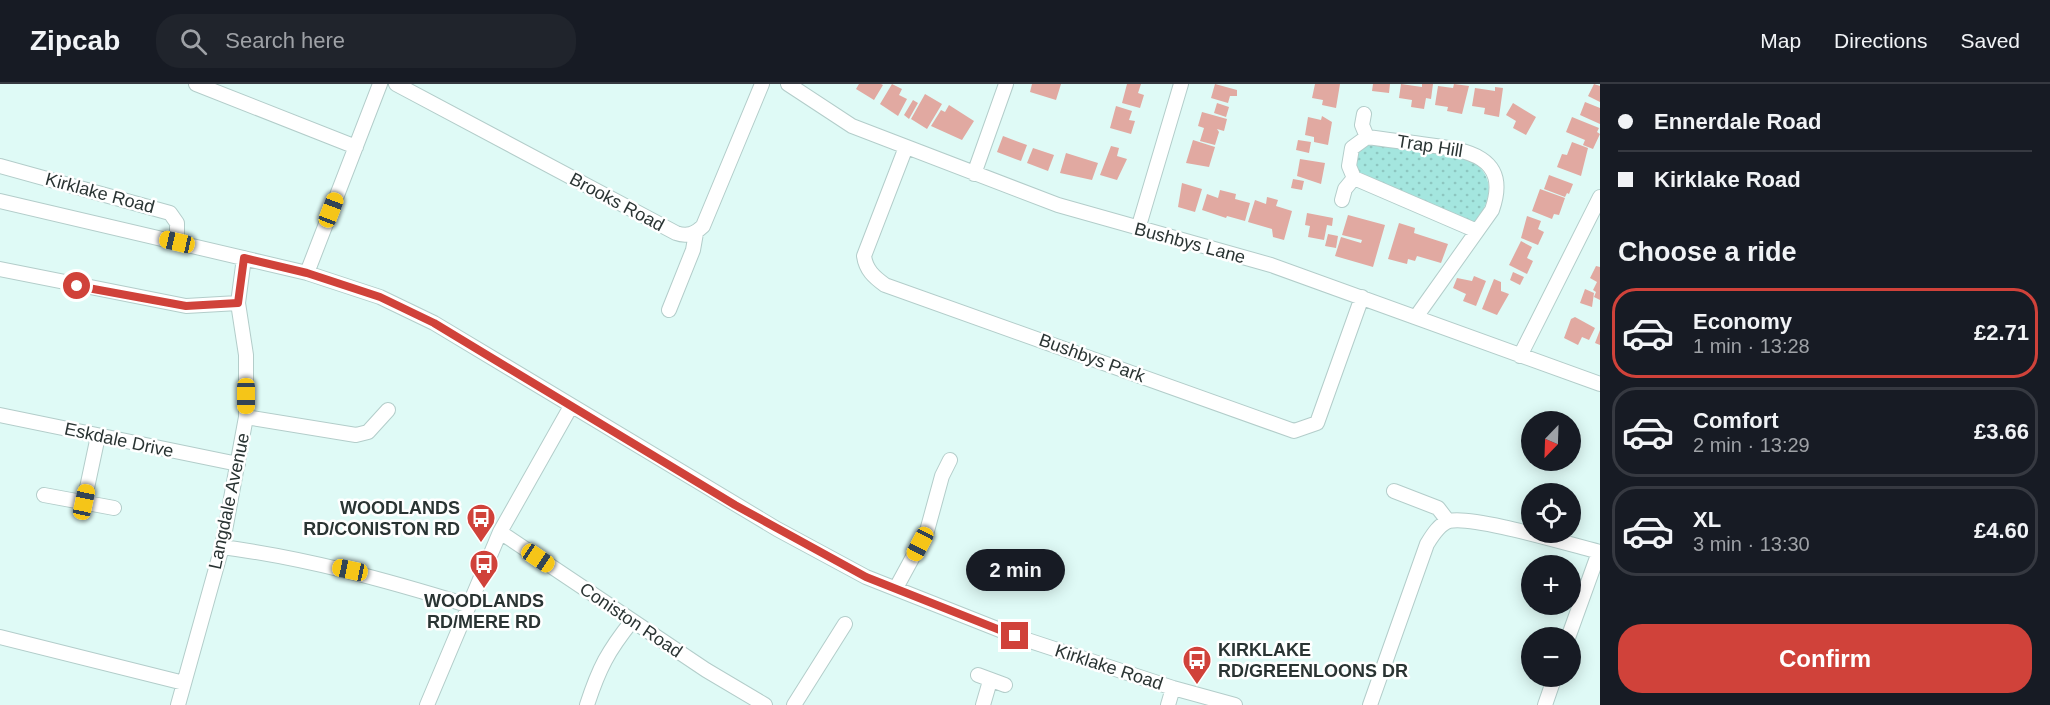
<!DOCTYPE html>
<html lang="en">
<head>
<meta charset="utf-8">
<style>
  :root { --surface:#171b24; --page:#20242c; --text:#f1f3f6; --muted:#9ea1a6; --line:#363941; --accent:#d0423a }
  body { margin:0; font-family:Arial,sans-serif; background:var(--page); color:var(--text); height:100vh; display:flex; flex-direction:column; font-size:22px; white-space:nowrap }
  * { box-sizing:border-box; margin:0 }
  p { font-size:20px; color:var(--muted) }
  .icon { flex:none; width:33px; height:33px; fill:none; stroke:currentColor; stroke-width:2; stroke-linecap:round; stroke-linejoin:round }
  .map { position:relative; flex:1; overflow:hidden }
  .sheet { display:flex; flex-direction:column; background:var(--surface); width:450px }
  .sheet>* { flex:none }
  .top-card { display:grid; align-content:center; height:132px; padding:0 18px; background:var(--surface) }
  .needle { width:39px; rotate:203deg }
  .buttons { position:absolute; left:1521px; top:327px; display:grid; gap:12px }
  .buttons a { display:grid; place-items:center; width:60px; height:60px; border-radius:50%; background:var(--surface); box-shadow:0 3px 15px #0003; font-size:30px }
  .end { position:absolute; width:27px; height:27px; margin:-14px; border:8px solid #d0423a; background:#fff; box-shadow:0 0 0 3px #fff }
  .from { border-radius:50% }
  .bubble { position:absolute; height:42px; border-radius:21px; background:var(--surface); box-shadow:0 3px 15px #0003; font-size:20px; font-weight:700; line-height:42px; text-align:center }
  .car { position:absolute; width:18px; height:36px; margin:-18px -9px; border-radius:8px; box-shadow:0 0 4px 2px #0007; background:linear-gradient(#f5c518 24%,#345 0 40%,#f5c518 0 76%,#345 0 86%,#f5c518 0) }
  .top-card b { display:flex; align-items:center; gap:21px; height:57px; font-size:22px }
  .top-card b+b { border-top:2px solid var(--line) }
  .top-card i { width:15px; height:15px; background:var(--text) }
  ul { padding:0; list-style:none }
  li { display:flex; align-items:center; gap:18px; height:90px; margin:0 12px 9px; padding:0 6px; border:3px solid var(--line); border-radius:24px }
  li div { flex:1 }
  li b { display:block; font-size:22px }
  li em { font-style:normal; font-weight:700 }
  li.current { border-color:var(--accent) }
  li>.icon { width:54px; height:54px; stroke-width:1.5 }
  h2 { padding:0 18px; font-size:27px; line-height:72px }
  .cta { display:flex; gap:12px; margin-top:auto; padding:12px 18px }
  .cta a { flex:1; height:69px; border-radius:24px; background:var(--accent); color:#fff; font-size:24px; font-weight:700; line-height:69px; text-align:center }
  header { display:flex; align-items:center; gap:36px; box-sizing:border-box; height:84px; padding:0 30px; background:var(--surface); border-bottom:2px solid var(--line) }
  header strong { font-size:28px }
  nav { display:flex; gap:33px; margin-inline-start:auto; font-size:21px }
  .search { width:420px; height:54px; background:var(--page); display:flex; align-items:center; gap:15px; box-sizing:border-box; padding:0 21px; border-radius:24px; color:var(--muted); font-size:22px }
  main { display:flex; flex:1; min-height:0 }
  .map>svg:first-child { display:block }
  .grass { fill:url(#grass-dots) }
  .building { fill:#e1a9a1 }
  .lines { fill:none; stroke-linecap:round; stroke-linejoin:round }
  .minor-casing { stroke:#b3cdca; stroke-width:16 }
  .minor { stroke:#fff; stroke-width:14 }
  .route { stroke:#d0423a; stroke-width:8 }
  .labels { text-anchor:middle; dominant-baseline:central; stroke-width:5; stroke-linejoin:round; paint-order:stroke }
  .street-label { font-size:18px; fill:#2a3433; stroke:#fff }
  .poi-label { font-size:18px; font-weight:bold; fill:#2a3433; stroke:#fff; text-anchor:end }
</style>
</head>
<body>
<header>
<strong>Zipcab</strong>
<div class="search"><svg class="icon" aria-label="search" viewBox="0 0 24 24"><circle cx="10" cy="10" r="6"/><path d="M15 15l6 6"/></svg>Search here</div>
<nav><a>Map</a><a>Directions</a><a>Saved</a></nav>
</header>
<main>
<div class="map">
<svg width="1600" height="621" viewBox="0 0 1600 621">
  <defs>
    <pattern id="grass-dots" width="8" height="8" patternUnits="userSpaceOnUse" patternTransform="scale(1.5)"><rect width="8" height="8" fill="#a4e6df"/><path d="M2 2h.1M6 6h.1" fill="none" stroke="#8dc6c0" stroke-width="1.8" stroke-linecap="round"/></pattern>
  </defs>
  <rect width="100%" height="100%" fill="#dffaf6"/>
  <path class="grass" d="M 1366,61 L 1465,71 C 1496,90 1494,114 1474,140 L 1359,91 L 1354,79 L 1359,66 Z"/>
  <path class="building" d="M 859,0 L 881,0 L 883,1 L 874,16 L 856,5 Z
    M 892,0 L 902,5 L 899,11 L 907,15 L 898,32 L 880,20 Z
    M 1032,0 L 1061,0 L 1056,16 L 1030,8 Z
    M 1127,0 L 1141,0 L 1138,9 L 1144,11 L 1140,24 L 1122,19 Z
    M 1215,0 L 1237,6 L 1237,12 L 1230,12 L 1228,19 L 1211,14 Z
    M 1315,0 L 1340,0 L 1336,24 L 1322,21 L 1323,16 L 1312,14 Z
    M 1373,0 L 1390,0 L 1389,9 L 1372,7 Z
    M 1401,0 L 1422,3 L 1422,0 L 1433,0 L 1431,15 L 1426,14 L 1424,25 L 1411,23 L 1412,16 L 1399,14 Z
    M 1454,0 L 1469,2 L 1462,30 L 1447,27 L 1448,23 L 1435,21 L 1438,2 L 1453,4 Z
    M 1594,0 L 1600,2 L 1600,18 L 1588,12 Z
    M 1495,3 L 1503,4 L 1499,33 L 1484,30 L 1485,24 L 1472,22 L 1475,4 L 1495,7 Z
    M 925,10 L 942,20 L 927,45 L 911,35 Z
    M 913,16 L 918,19 L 909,35 L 904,31 Z
    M 1585,18 L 1600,24 L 1600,40 L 1580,31 Z
    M 1217,19 L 1229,23 L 1226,33 L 1214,29 Z
    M 1513,19 L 1536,33 L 1526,51 L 1513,44 L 1516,37 L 1506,31 Z
    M 949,21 L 974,37 L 962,56 L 931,42 L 941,26 L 945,28 Z
    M 1116,22 L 1132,27 L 1129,36 L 1135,37 L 1131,50 L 1110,44 Z
    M 1202,28 L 1227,35 L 1224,47 L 1217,45 L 1219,48 L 1215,61 L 1200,57 L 1204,44 L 1198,42 Z
    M 1322,32 L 1332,38 L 1328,61 L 1314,58 L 1314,53 L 1305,51 L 1308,33 L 1321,36 Z
    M 1572,33 L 1599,44 L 1597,48 L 1600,50 L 1593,65 L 1583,61 L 1585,56 L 1566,48 Z
    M 1003,52 L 1027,61 L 1021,77 L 997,68 Z
    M 1193,56 L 1215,63 L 1209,83 L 1186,79 Z
    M 1298,56 L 1311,58 L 1309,69 L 1296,66 Z
    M 1572,58 L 1588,64 L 1581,92 L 1557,83 L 1562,70 L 1567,71 Z
    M 1111,62 L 1119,64 L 1117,72 L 1127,75 L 1117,96 L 1100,91 Z
    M 1033,64 L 1054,71 L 1048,87 L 1027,79 Z
    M 1066,69 L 1098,79 L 1092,96 L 1060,89 Z
    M 1300,75 L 1325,79 L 1321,100 L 1297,92 Z
    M 1549,91 L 1573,100 L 1569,110 L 1567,109 L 1565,113 L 1544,105 Z
    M 1293,95 L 1304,97 L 1302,106 L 1291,104 Z
    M 1182,99 L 1202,105 L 1195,128 L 1178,123 Z
    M 1540,105 L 1565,114 L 1559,131 L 1554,130 L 1552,135 L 1532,127 Z
    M 1220,106 L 1236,110 L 1235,115 L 1250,119 L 1245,137 L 1227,132 L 1226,134 L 1202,126 L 1207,110 L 1218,114 Z
    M 1267,113 L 1278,116 L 1276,122 L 1292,127 L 1284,156 L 1273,153 L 1272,145 L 1248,138 L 1255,116 L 1266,120 Z
    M 1307,129 L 1333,134 L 1332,142 L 1327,141 L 1324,156 L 1308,153 L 1310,142 L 1305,141 Z
    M 1348,131 L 1385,141 L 1373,183 L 1335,172 L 1341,153 L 1361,159 L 1362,156 L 1342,151 Z
    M 1527,132 L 1541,137 L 1538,145 L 1544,148 L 1538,161 L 1521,154 Z
    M 1399,139 L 1415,144 L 1414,149 L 1448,160 L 1441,179 L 1417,172 L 1415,177 L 1408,175 L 1407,180 L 1388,175 Z
    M 1328,150 L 1338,152 L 1336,164 L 1325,162 Z
    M 1521,157 L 1532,163 L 1527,174 L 1533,177 L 1527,190 L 1509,181 Z
    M 1596,182 L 1600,183 L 1600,216 L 1594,213 L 1596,208 L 1593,206 L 1597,198 L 1590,194 Z
    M 1513,188 L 1524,193 L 1520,201 L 1510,196 Z
    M 1474,192 L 1486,197 L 1476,222 L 1463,217 L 1466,210 L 1453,204 L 1457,194 L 1472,197 Z
    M 1494,195 L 1501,198 L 1501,207 L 1509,210 L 1497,231 L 1482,225 Z
    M 1585,205 L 1594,209 L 1592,223 L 1580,219 Z
    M 1575,233 L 1595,244 L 1589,256 L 1582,253 L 1578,261 L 1564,254 L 1571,235 Z
    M 1600,246 L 1600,261 L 1595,259 Z"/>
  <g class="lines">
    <g class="minor-casing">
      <path id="minor" d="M 196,0 L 356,63
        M 396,0 L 676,149 C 687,153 695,150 703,142 L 762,0
        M 788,0 L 852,42 L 1058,121 L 1271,181 L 1600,300
        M 1364,30 L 1362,41 L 1367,53
        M 906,63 L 864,172 C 866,186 874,193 885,201 L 1294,347 L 1317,339 L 1362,213
        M 0,82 L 170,129 L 177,139 L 177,158
        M 974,90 L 1006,0
        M 1342,116 L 1345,105 L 1354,94
        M 0,117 L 307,189 L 380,213 L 434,239 L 777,445 L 866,493 L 1015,552 L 1173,604 L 1235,621
        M 1138,145 L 1181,0
        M 0,185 L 186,222 L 238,219
        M 307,189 L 380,0
        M 669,226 L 693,166 L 696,149
        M 1416,233 L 1492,126 C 1511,72 1466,66 1428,61 C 1407,58 1387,56 1367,53 L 1352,64 L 1349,82 L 1354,94 L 1477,147
        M 1520,272 L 1600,113
        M 0,331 L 238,380
        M 246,333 L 356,351 L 368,348 L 388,326
        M 1394,407 L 1438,424 L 1448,437
        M 44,411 L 114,424
        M 84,418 L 98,352
        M 500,448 L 706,586 L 765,621
        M 222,463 C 306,474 386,496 467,521
        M 896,504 L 927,447 L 942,392 L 950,376
        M 0,553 L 184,599
        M 1568,554 L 1599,468
        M 978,591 L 1005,601
        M 178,621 L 222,463 L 246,333 L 246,271 L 238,219 L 244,174
        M 427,621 L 500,448 L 570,324
        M 587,621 C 599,584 608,567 632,537
        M 794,621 L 845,540
        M 983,621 L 990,597
        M 1168,621 L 1173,604
        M 1370,621 L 1427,460 C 1432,452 1439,440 1449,437 C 1473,431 1571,461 1600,468
        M 1545,621 L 1555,592"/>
    </g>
    <use href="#minor" class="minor"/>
  </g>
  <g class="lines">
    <path class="route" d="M 77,202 L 186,222 L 238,219 L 244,174 L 307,189 L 380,213 L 434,239 L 735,421 L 866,493 L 1015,552"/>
  </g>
  <defs>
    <g id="bus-pin" transform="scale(1.5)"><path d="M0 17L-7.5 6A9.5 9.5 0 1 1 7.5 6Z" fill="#d0423a" stroke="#fff"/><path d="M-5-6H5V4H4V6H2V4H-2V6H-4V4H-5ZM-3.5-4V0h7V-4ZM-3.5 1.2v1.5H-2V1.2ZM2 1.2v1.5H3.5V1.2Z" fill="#fff"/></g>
  </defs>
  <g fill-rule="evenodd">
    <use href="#bus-pin" x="481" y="434"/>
    <use href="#bus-pin" x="484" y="480"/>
    <use href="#bus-pin" x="1197" y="576"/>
  </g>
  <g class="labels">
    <g class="street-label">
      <text transform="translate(1430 62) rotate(9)">Trap Hill</text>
      <text transform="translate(100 109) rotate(15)">Kirklake Road</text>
      <text transform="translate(617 118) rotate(28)">Brooks Road</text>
      <text transform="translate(1190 159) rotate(15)">Bushbys Lane</text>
      <text transform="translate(1092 274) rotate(20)">Bushbys Park</text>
      <text transform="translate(119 356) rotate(12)">Eskdale Drive</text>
      <text transform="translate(229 417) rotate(-78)">Langdale Avenue</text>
      <text transform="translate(631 536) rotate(34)">Coniston Road</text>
      <text transform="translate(1109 583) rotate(18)">Kirklake Road</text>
    </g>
    <g class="poi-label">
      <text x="460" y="424">WOODLANDS<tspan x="460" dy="21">RD/CONISTON RD</tspan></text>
      <text x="484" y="517" text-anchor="middle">WOODLANDS<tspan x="484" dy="21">RD/MERE RD</tspan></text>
      <text x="1218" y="566" text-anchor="start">KIRKLAKE<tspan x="1218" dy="21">RD/GREENLOONS DR</tspan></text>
    </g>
  </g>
</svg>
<div class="buttons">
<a><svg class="needle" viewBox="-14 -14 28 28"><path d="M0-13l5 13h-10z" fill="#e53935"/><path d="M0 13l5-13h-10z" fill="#9ea1a6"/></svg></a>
<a><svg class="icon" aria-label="locate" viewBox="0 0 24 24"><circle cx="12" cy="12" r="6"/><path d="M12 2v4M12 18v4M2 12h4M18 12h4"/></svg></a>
<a>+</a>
<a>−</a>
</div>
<i class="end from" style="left:77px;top:202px"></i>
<i class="end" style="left:1015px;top:552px"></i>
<div class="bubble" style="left:966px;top:465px;width:99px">2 min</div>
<i class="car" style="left:331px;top:126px;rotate:21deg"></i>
<i class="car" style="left:177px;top:158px;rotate:283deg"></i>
<i class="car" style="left:246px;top:312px;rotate:180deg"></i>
<i class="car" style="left:84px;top:418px;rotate:12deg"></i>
<i class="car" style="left:920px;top:460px;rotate:208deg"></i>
<i class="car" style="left:538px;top:474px;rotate:124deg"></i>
<i class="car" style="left:350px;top:486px;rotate:282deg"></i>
</div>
<section class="sheet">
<div class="top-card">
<b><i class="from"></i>Ennerdale Road</b>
<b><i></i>Kirklake Road</b>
</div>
<h2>Choose a ride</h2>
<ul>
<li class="current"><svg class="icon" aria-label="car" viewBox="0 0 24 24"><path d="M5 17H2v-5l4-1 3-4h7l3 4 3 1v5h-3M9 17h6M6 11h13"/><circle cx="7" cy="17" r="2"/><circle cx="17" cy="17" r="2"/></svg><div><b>Economy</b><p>1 min · 13:28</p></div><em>£2.71</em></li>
<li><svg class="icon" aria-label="car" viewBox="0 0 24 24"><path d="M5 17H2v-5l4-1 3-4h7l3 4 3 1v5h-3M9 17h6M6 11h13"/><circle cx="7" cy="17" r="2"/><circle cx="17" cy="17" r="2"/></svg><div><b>Comfort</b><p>2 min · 13:29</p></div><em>£3.66</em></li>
<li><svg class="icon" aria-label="car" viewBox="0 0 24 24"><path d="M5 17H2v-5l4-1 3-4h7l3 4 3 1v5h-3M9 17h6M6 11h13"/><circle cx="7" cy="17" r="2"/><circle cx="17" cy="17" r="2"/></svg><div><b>XL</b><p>3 min · 13:30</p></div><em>£4.60</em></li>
</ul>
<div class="cta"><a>Confirm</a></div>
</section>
</main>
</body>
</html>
